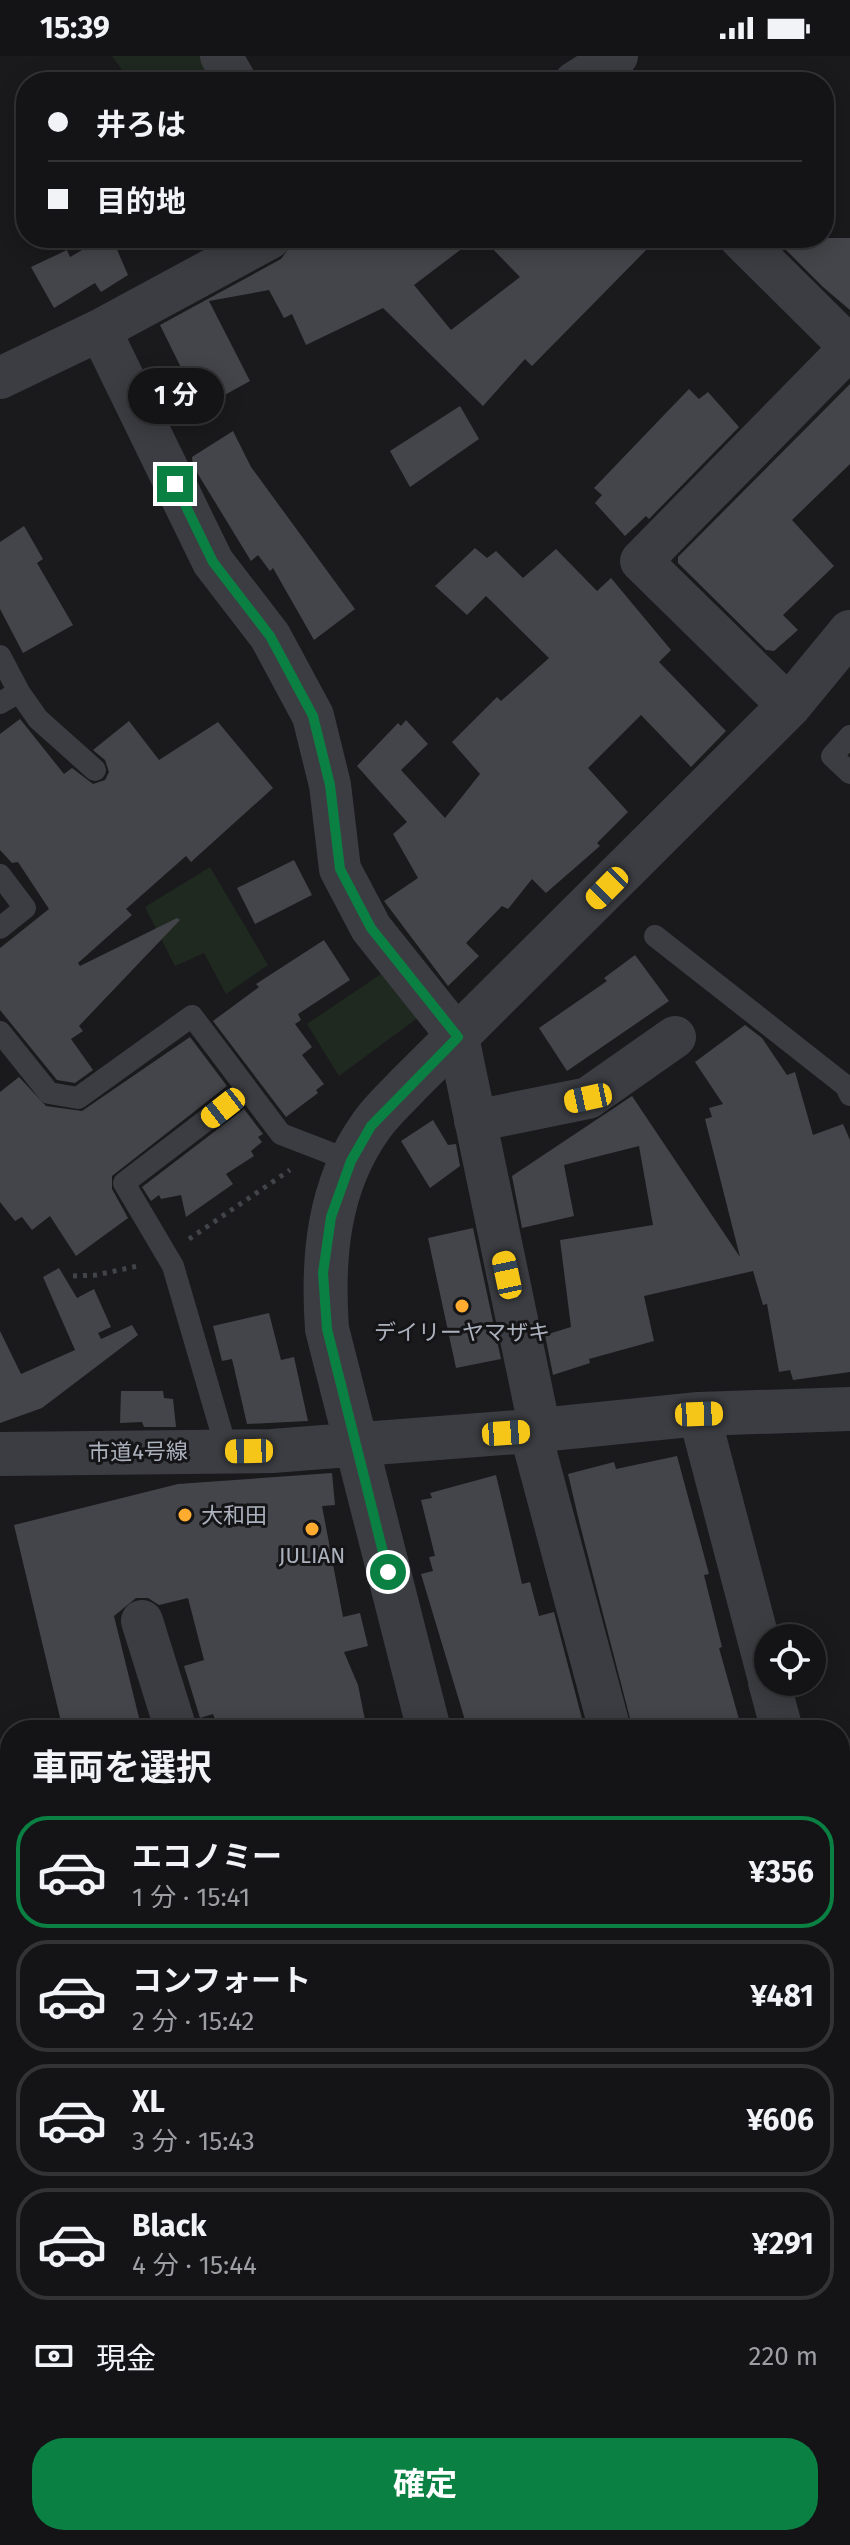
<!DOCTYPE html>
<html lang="ja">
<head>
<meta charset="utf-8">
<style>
  :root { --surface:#141416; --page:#212123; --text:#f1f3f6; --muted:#9d9ea1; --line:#333335; --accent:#0b8043 }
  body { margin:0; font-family:"Fira Sans","Noto Sans JP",sans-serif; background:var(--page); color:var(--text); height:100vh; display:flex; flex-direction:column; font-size:30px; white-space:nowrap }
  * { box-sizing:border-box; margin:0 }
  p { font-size:26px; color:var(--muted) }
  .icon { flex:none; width:44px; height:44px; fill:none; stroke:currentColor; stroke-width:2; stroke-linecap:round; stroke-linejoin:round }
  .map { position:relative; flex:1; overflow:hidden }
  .side { position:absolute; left:0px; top:1664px; width:850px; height:826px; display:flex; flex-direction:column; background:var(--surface); border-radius:32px 32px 0 0; box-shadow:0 4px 20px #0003,0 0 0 2px var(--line) }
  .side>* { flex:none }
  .banner { position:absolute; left:16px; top:16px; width:818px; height:176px; border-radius:32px; box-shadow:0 4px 20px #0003,0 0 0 2px var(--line); display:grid; align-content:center; height:176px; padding:0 32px; background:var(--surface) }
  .tools { position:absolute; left:754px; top:1568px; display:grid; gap:16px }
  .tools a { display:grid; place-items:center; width:72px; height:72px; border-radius:50%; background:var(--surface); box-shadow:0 4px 20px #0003,0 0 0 2px var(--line); font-size:40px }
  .end { position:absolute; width:36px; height:36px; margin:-18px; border:10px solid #0b8043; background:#fff; box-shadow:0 0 0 4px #fff }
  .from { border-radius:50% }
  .bubble { position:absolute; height:56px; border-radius:28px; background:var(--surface); box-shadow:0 4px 20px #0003,0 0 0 2px var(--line); font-size:26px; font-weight:700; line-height:56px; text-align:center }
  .car { position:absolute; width:24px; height:48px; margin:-24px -12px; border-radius:10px; box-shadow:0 0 6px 2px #0007; background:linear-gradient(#f5c518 24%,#345 0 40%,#f5c518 0 76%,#345 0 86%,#f5c518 0) }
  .banner b { display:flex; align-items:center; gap:28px; height:76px; font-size:30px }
  .banner b+b { border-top:2px solid var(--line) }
  .banner i { width:20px; height:20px; background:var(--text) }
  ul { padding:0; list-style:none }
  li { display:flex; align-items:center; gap:24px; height:112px; margin:0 16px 12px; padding:0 16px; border:4px solid var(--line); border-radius:32px }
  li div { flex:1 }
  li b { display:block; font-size:30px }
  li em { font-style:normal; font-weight:700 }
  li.active { border-color:var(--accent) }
  li>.icon { width:72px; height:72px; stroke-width:1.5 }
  h2 { padding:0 32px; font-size:36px; line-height:96px }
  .pay { display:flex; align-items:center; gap:20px; height:88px; padding:0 32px; font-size:30px }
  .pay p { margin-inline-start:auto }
  .cta { display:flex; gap:16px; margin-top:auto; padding:16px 32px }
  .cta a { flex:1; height:92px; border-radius:32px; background:var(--accent); color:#fff; font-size:32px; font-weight:700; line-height:92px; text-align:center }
  .status { display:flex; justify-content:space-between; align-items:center; height:56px; padding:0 40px; background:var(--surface); direction:ltr }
  .status svg { height:22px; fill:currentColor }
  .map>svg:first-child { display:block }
  .green { fill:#1f2920 }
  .building { fill:#44454a }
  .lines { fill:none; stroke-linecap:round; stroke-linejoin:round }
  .path { stroke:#414449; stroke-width:5; stroke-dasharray:4 6; stroke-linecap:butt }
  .service { stroke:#3b3d42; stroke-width:22 }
  .minor { stroke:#3b3d42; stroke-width:42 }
  .tertiary { stroke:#3b3d42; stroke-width:44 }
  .route { stroke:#0b8043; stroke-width:10 }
  .poi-dot { fill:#ffac30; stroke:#151518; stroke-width:3 }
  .labels { text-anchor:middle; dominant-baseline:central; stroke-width:6; stroke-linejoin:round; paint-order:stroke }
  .poi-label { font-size:22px; fill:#acb2bd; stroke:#151518 }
  .street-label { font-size:22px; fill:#acb2bd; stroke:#151518 }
</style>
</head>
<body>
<div class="status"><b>15:39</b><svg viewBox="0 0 49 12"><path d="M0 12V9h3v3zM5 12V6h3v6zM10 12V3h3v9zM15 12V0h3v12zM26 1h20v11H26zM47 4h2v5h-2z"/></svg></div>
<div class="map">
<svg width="850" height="2489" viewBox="0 0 850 2489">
  <rect width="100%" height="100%" fill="#1a1a1d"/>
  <path class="green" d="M 112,0 L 201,0 L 214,26 L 127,26 L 125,18 Z
    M 210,811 L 268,909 L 226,938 L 204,897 L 175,910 L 145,851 Z
    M 387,914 L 419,961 L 339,1020 L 307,968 Z"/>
  <path class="building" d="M 103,182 L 112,182 L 128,219 L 101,236 L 95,227 L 54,252 L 31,211 L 67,194 L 70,201 Z
    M 304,182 L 476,182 L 414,229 L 451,274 L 520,221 L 482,182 L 658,182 L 532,310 L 525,303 L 483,350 L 383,252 L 306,289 L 292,258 L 284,262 L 269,234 L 209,245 L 250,325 L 201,352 L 160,269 L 281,203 L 292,188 Z
    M 774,182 L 850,182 L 850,254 L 823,231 Z
    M 850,328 L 850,408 L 792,464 L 834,510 L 783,559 L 798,574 L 774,595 L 766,594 L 678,507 L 678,501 Z
    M 689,333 L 699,343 L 708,336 L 739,371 L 649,463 L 646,460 L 625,480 L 595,447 L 602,439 L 594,432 Z
    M 460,350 L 479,383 L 410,431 L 390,395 Z
    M 233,375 L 251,411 L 355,553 L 314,584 L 273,512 L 270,515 L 258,499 L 251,505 L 193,410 L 192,401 Z
    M 24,470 L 43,503 L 37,507 L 73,569 L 23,597 L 0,553 L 0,486 Z
    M 475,492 L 487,502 L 496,495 L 523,522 L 556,493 L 597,535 L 611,522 L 671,594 L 659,606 L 726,675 L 691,711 L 641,659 L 588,712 L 628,756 L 597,787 L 600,790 L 546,837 L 532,823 L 508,853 L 502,850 L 466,887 L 479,900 L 448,930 L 384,845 L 418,822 L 393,778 L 407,766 L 357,710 L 398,667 L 401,670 L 406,664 L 428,688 L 401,714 L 445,762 L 480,718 L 452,686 L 497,641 L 501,645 L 549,602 L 486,540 L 467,559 L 435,530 Z
    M 20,663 L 64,718 L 72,712 L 93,728 L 105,724 L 109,716 L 105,704 L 93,694 L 129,665 L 159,704 L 218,666 L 273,732 L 191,806 L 186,800 L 126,853 L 132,859 L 78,907 L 80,910 L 177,862 L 180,864 L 79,970 L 83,975 L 71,983 L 93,1014 L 75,1027 L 57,1024 L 0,954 L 0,892 L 49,853 L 18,806 L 12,807 L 0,794 L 0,678 Z
    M 294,804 L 312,839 L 255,868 L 237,832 Z
    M 324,884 L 350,924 L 298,958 L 301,964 L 295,968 L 312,991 L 302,999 L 324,1028 L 316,1034 L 318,1037 L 286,1061 L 213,965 L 259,931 L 256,928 Z
    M 635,899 L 669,945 L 567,1015 L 539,972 L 607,925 L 604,922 Z
    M 745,969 L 762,982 L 787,1019 L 795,1016 L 813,1079 L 843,1068 L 850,1084 L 850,1316 L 793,1324 L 790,1314 L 779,1316 L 767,1248 L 763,1249 L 753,1215 L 644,1240 L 654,1285 L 589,1303 L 590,1307 L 553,1319 L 545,1279 L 571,1271 L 560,1184 L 653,1169 L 639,1090 L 564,1109 L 574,1160 L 522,1172 L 512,1120 L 632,1040 L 740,1201 L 705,1063 L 712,1061 L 709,1052 L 723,1048 L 695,1006 Z
    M 190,981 L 227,1030 L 112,1120 L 112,1133 L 128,1162 L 76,1200 L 50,1160 L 32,1174 L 22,1161 L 15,1165 L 0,1146 L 0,1036 L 19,1021 L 46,1050 L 82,1055 Z
    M 244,1053 L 263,1078 L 258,1081 L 262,1086 L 251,1095 L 254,1100 L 226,1118 L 233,1128 L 186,1161 L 181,1139 L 161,1143 L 159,1139 L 151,1145 L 142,1131 Z
    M 433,1064 L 448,1089 L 456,1088 L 460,1110 L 430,1132 L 401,1085 Z
    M 473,1172 L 501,1303 L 456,1312 L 428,1182 Z
    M 59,1212 L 77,1242 L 94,1233 L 111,1271 L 98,1277 L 101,1283 L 132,1269 L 138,1279 L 42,1352 L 0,1367 L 0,1275 L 21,1318 L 75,1294 L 43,1221 Z
    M 269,1257 L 281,1304 L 294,1301 L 308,1365 L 247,1368 L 232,1303 L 222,1305 L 213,1270 Z
    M 121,1335 L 163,1335 L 164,1342 L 173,1343 L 176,1371 L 144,1371 L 142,1366 L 120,1367 Z
    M 677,1400 L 709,1518 L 704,1519 L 722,1591 L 719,1592 L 742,1674 L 633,1674 L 579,1465 L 568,1418 L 614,1406 L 616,1413 Z
    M 332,1417 L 335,1449 L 322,1450 L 343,1561 L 360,1557 L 368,1590 L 344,1596 L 358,1629 L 367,1674 L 219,1674 L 213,1658 L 200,1662 L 184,1610 L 204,1604 L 188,1542 L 159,1549 L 148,1542 L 136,1542 L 114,1560 L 142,1674 L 63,1674 L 14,1469 L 178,1428 Z
    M 496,1419 L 522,1528 L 530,1526 L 539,1560 L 554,1556 L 585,1674 L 469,1674 L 464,1661 L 421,1518 L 433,1515 L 429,1501 L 435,1500 L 421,1444 L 432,1442 L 430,1437 Z"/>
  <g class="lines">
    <path class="path" d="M 189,1183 L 290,1114
      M 73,1220 L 96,1219 L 138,1210"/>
    <path class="service" d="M 0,600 L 19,636 L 0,647
      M 19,636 L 38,663 L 95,714
      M 850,680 L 832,700 L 850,717
      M 0,819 L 25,852 L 0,872
      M 655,880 L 846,1030 L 850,1039
      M 0,976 L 49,1037 L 78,1042 L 192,960 L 281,1078 L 351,1105
      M 227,1395 L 173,1210 L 124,1127 L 247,1033"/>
    <path class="minor" d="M 221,0 L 236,26
      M 575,26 L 617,0
      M 740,182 L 850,291
      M 100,274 L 213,506 L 270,580 L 313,660 L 330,729 L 340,813 L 371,872 L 458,981 L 540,1374
      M 0,322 L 100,274 L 270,182
      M 789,650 L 641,505 L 850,292
      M 475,1065 L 588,1042 L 675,981
      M 699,1358 L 768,1620
      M 530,1375 L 610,1674
      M 142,1565 L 176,1674
      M 769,1626 L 782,1674
      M 840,1895 L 850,1934
      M 0,2020 L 10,2043
      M 0,2081 L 10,2076"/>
    <path class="tertiary" d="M 0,1398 L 272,1395 L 530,1375 L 699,1358 L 850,1353
      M 429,1674 L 327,1273 C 322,1202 328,1130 371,1070 C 381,1055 396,1042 409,1028 L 789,650 L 850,576
      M 652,2480 L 654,2489"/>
  </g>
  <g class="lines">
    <path class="route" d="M 175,428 L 213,506 L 270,580 L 313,660 L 330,729 L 340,813 L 371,872 L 458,981 L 371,1070 L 351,1105 L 331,1161 L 323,1217 L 327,1273 L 388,1516"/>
  </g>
  <g class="poi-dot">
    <circle cx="462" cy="1250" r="8"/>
    <circle cx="185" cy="1459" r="8"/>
    <circle cx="312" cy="1473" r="8"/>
  </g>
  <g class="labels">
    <g class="poi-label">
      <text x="462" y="1276">デイリーヤマザキ</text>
      <text x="201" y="1459" text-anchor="start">大和田</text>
      <text x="312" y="1499">JULIAN</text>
    </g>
    <g class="street-label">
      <text transform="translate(138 1396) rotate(-1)">市道4号線</text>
    </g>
  </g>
</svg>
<div class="tools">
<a><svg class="icon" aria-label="locate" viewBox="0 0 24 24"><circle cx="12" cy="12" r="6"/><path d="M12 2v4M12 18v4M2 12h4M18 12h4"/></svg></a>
</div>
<i class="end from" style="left:388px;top:1516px"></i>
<i class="end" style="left:175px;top:428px"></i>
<div class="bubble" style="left:128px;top:312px;width:96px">1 分</div>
<i class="car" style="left:607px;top:832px;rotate:225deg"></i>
<i class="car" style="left:588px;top:1042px;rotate:258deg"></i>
<i class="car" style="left:223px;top:1052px;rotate:232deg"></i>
<i class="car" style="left:507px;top:1219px;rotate:348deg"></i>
<i class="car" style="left:699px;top:1358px;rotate:88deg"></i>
<i class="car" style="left:506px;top:1377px;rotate:86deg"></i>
<i class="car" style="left:249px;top:1395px;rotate:269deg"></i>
<div class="banner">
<b><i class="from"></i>井ろは</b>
<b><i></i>目的地</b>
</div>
<section class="side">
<h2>車両を選択</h2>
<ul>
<li class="active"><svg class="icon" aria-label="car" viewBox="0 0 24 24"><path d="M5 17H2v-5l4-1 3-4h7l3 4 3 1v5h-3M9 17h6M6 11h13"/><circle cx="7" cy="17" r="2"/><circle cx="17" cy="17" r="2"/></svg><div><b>エコノミー</b><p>1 分 · 15:41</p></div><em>¥356</em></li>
<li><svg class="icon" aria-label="car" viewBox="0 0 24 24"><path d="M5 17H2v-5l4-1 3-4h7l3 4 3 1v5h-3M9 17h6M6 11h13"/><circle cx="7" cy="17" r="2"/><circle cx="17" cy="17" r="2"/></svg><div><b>コンフォート</b><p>2 分 · 15:42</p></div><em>¥481</em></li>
<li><svg class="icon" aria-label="car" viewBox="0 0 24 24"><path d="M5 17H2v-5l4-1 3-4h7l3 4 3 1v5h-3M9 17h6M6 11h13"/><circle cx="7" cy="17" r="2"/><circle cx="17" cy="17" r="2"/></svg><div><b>XL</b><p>3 分 · 15:43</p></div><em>¥606</em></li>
<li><svg class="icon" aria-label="car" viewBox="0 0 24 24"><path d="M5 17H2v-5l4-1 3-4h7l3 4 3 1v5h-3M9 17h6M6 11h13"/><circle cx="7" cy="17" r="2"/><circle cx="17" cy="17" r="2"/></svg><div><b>Black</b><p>4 分 · 15:44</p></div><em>¥291</em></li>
</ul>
<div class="pay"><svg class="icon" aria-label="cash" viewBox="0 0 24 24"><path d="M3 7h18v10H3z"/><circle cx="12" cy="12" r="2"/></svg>現金<p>220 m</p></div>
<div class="cta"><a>確定</a></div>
</section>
</div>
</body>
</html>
